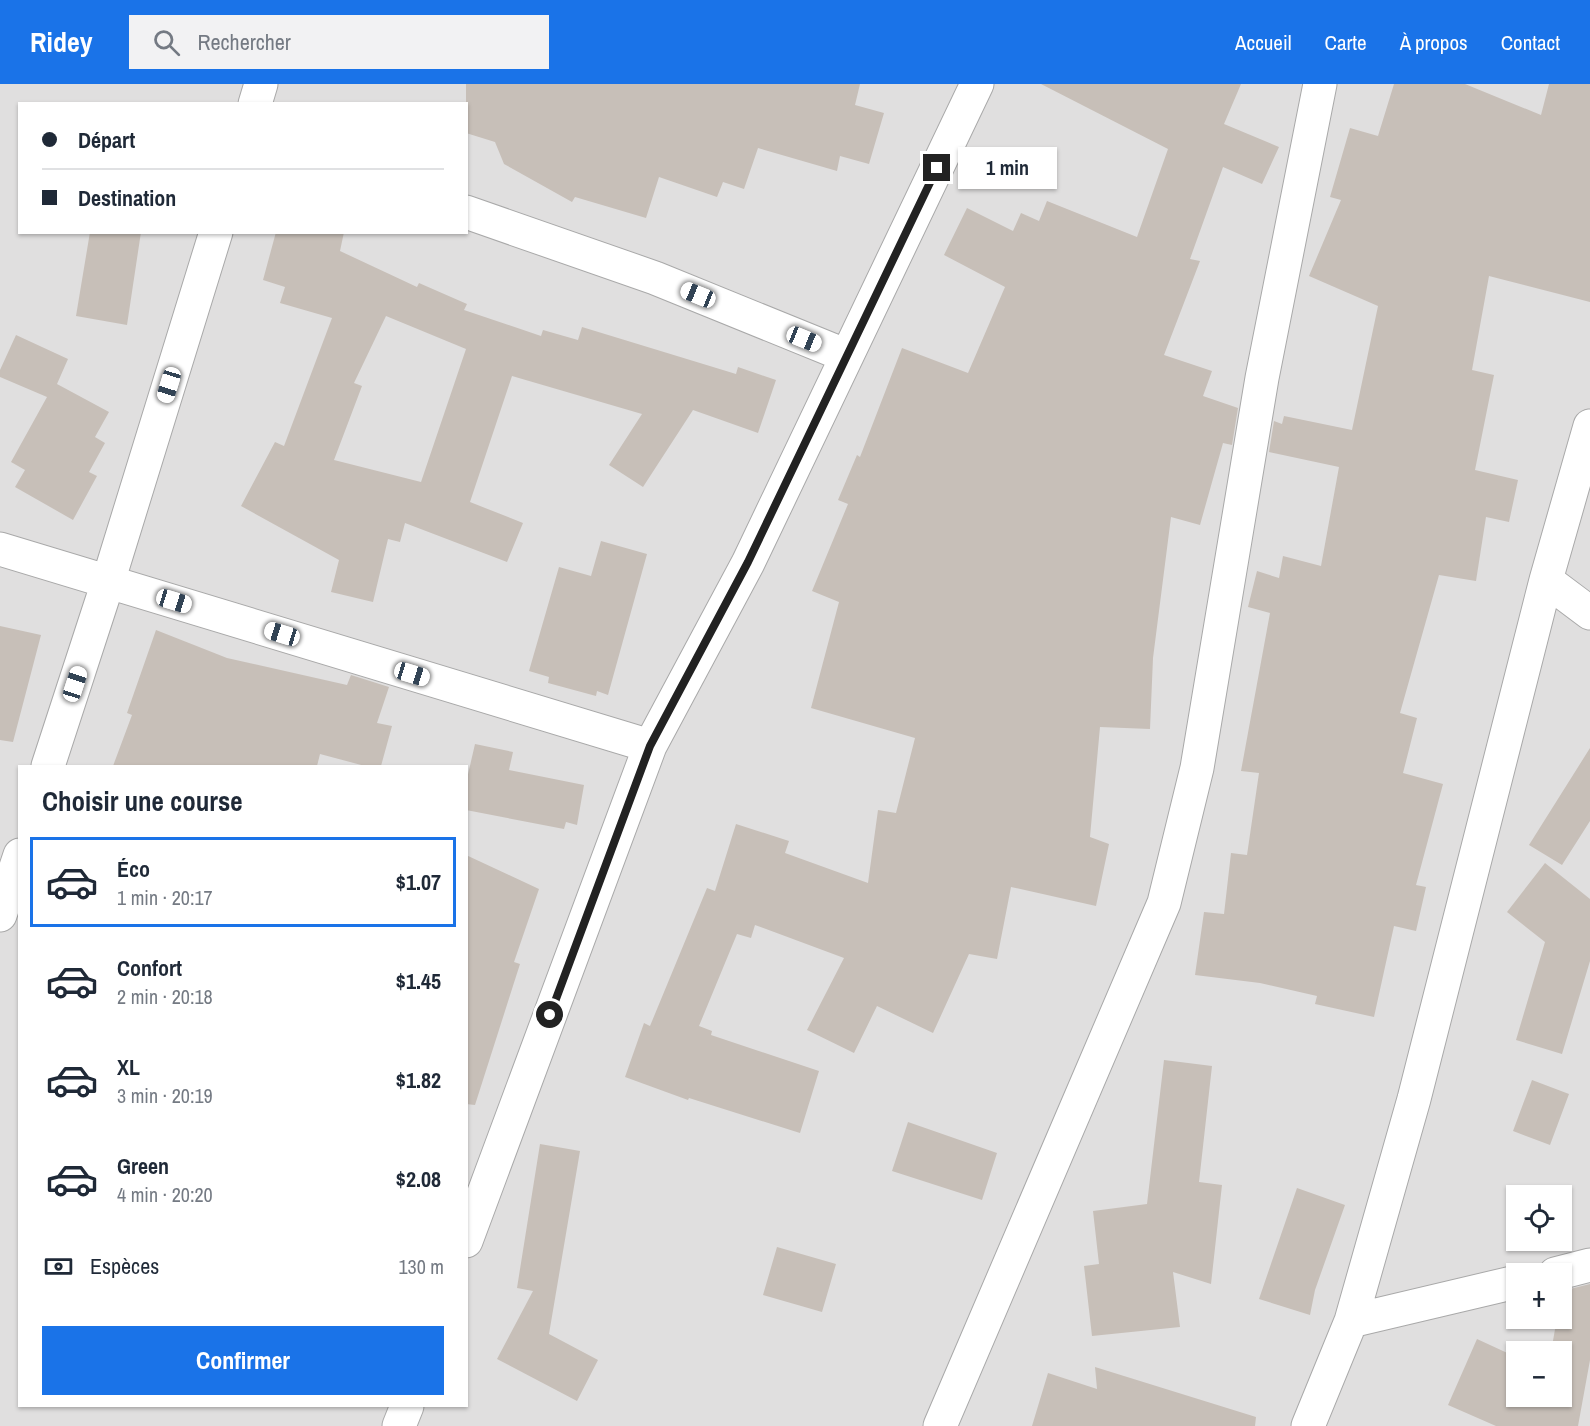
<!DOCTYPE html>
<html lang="fr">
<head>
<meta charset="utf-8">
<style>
  :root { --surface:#fff; --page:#f2f2f3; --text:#1f2937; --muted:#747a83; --line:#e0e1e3; --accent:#1a73e8 }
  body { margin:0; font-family:"Archivo Narrow",sans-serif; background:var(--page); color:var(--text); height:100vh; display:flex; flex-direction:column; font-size:22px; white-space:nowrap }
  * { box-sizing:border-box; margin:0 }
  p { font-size:20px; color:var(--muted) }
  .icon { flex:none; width:33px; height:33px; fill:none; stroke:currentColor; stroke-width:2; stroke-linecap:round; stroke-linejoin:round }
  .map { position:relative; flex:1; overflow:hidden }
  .drawer { position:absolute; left:18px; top:681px; width:450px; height:642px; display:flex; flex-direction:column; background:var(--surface); border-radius:0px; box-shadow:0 2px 4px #0004 }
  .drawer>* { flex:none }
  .top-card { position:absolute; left:18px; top:18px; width:450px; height:132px; border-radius:0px; box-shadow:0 2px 4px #0004; display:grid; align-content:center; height:132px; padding:0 24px; background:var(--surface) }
  .fabs { position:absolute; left:1506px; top:1101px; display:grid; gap:12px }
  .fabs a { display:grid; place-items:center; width:66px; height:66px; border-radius:0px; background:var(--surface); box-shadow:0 2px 4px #0004; font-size:30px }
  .end { position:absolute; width:27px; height:27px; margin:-14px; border:8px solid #222; background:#fff; box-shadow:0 0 0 3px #fff }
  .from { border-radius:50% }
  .bubble { position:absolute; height:42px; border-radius:0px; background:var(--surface); box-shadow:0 2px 4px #0004; font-size:20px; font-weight:700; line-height:42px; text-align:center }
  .car { position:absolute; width:18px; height:36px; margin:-18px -9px; border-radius:8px; box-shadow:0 0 4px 2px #0007; background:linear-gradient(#fff 24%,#345 0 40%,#fff 0 76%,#345 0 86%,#fff 0) }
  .top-card b { display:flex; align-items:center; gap:21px; height:57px; font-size:22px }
  .top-card b+b { border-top:2px solid var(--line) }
  .top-card i { width:15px; height:15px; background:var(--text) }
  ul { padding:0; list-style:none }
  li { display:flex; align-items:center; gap:18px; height:90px; margin:0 12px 9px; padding:0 12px; border:3px solid transparent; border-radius:0px }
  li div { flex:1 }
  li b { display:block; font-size:22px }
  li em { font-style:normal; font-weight:700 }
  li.current { border-color:var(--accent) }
  li>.icon { width:54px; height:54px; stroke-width:1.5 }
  h2 { padding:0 24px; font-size:27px; line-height:72px }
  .pay { display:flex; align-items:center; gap:15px; height:66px; padding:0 24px; font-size:22px }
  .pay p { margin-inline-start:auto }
  .cta { display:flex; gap:12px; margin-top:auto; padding:12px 24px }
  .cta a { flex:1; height:69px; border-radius:0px; background:var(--accent); color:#fff; font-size:24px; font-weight:700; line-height:69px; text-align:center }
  header { display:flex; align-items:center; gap:36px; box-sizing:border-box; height:84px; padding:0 30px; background:var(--accent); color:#fff }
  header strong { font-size:28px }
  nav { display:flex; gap:33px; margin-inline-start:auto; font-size:21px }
  .search { width:420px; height:54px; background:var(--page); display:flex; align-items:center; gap:15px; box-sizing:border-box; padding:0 21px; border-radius:0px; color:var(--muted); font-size:22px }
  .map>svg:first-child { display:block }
  .residential { fill:#e0dfdf; fill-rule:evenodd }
  .building { fill:#c7bfb8; fill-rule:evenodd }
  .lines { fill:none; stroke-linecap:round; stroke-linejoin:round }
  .street-casing { stroke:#a9a9a9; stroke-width:35 }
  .street { stroke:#fff; stroke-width:33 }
  .route { stroke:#222; stroke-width:8 }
</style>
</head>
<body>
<header>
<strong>Ridey</strong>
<div class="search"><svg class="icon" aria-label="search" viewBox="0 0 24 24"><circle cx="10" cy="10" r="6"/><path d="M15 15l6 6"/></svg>Rechercher</div>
<nav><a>Accueil</a><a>Carte</a><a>À propos</a><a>Contact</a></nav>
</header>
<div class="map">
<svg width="1590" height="1342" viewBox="0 0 1590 1342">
  <rect width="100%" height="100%" fill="#f2efe9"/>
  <path class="residential" d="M 0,0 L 1590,0 L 1590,1342 L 0,1342 ZM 20,20 L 466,20 L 466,148 L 20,148 ZM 20,682 L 466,682 L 466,1322 L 20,1322 ZM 1516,1112 L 1562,1112 L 1562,1156 L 1516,1156 ZM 1516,1190 L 1562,1190 L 1562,1234 L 1516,1234 ZM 1516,1268 L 1562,1268 L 1562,1312 L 1516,1312 Z"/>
  <path class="building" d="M 466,0 L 860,0 L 855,21 L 884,29 L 869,80 L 840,72 L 837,87 L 758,64 L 744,105 L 723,98 L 717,113 L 659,93 L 646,134 L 575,113 L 572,118 L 504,80 L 495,58 L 466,49 Z
    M 1041,0 L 1241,0 L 1224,40 L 1279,63 L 1262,100 L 1223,83 L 1190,175 L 1200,177 L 1164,271 L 1212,287 L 1203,312 L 1238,324 L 1232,361 L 1223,359 L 1200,441 L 1171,433 L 1153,574 L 1150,645 L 1100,643 L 1090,753 L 1109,760 L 1096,822 L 1011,803 L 997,875 L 969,870 L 933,949 L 877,922 L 854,969 L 807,946 L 844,874 L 755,841 L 751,854 L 737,850 L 699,942 L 712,947 L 711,951 L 819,987 L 800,1049 L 689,1014 L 688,1016 L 625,993 L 644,939 L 650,942 L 707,804 L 715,807 L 736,740 L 789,757 L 785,769 L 868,799 L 878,726 L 896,729 L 915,654 L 811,624 L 839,518 L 812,507 L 848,420 L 838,416 L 857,371 L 860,373 L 902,264 L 968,289 L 1005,203 L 944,171 L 967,124 L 1013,147 L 1021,129 L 1039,137 L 1047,117 L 1137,153 L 1168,65 Z
    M 1394,0 L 1465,0 L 1541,31 L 1549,0 L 1590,0 L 1590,218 L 1489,192 L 1472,286 L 1494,291 L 1475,386 L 1518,396 L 1509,438 L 1486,433 L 1476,497 L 1439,491 L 1400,629 L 1417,634 L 1403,689 L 1443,700 L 1416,801 L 1426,803 L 1416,847 L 1394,842 L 1374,933 L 1315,920 L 1317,912 L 1260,899 L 1195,891 L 1204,828 L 1224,830 L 1231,769 L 1247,771 L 1259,689 L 1241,687 L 1270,529 L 1248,523 L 1257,487 L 1279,494 L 1283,472 L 1321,482 L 1339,383 L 1269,368 L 1274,337 L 1282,340 L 1284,332 L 1352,346 L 1378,222 L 1309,192 L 1341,116 L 1330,113 L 1350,44 L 1378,52 Z
    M 90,148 L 141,148 L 127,241 L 76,232 Z
    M 276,148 L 344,148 L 340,167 L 417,203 L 419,199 L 467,220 L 464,226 L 541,252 L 543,246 L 578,256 L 582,243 L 736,290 L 738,283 L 776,296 L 758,349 L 693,326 L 643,403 L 609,381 L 642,330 L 512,292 L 470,418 L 523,439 L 507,478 L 405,439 L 400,458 L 388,455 L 373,518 L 331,508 L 339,476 L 241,422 L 275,358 L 284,362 L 332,234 L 280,219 L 285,203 L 263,196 ZM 386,232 L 466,265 L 421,398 L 334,376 L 362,302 L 354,299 Z
    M 16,251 L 68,275 L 57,300 L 109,328 L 95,353 L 105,359 L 89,388 L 97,392 L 73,436 L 15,403 L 25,386 L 11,378 L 47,313 L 0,293 L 0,286 Z
    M 601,457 L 647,470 L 608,611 L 597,607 L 596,612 L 548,599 L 549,593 L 529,587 L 559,483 L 591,492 Z
    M 0,542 L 41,551 L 13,658 L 0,656 Z
    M 156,546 L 227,574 L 347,601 L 351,591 L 389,603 L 377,639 L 392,642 L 381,682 L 365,682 L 320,670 L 317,682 L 113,682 L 132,631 L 127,629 Z
    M 475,660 L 513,668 L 509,686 L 584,701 L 577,741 L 566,738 L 564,745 L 466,726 L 466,699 Z
    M 1590,664 L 1590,737 L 1562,781 L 1529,761 Z
    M 466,771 L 539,805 L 514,878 L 520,880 L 475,1021 L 466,1020 Z
    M 1545,779 L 1590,815 L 1590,877 L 1562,970 L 1516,956 L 1545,858 L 1507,828 Z
    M 1164,976 L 1212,982 L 1199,1098 L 1222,1101 L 1211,1200 L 1173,1188 L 1180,1243 L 1092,1252 L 1084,1182 L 1099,1180 L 1093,1127 L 1147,1120 Z
    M 1532,996 L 1569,1010 L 1550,1061 L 1513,1047 Z
    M 908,1038 L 997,1069 L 982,1116 L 892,1087 Z
    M 540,1060 L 580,1067 L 549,1250 L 598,1276 L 577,1317 L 497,1275 L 533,1207 L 517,1204 Z
    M 1297,1104 L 1345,1121 L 1315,1206 L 1310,1231 L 1259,1215 Z
    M 777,1163 L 836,1180 L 822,1228 L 763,1211 Z
    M 1590,1200 L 1590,1276 L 1578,1342 L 1496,1342 L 1448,1321 L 1477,1255 L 1516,1273 L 1516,1312 L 1562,1312 L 1562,1268 L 1551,1268 L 1557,1234 L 1562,1234 L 1562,1207 Z
    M 1095,1283 L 1256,1333 L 1255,1342 L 1032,1342 L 1048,1289 L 1097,1305 Z"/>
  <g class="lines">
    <g class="street-casing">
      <path id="street" d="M 255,20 L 261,0
        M 466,128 L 655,194 L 847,272
        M 0,465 L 650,662
        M 1546,496 L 1590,529
        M 48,682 L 108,498 L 216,148
        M 0,831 L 20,771
        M 466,1157 L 650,662 L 748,479 L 977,0
        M 1555,1190 L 1590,1181
        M 1351,1237 L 1516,1198
        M 399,1342 L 407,1322
        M 940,1342 L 1164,819 L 1197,684 L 1262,294 L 1320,0
        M 1308,1342 L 1351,1237 L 1414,1015 L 1546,496 L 1590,342"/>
    </g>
    <use href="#street" class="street"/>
  </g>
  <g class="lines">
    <path class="route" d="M 550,931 L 650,662 L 748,478 L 937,84"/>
  </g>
</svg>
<div class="fabs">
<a><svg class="icon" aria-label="locate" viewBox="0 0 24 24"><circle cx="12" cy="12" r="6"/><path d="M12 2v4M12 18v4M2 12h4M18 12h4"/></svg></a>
<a>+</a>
<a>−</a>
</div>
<i class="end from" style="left:550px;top:931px"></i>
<i class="end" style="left:937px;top:84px"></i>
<div class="bubble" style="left:958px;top:63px;width:99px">1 min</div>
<i class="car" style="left:698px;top:211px;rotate:292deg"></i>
<i class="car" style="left:804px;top:255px;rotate:112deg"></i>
<i class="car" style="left:169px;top:301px;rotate:197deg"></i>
<i class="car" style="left:174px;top:517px;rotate:107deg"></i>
<i class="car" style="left:282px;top:550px;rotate:287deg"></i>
<i class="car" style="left:412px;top:590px;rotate:107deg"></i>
<i class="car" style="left:75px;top:600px;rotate:18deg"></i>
<div class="top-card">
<b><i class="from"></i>Départ</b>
<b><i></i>Destination</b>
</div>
<section class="drawer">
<h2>Choisir une course</h2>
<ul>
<li class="current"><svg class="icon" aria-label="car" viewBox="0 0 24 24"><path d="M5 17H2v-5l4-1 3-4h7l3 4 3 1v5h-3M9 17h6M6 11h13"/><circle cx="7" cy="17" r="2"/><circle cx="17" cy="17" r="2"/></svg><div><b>Éco</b><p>1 min · 20:17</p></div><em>$1.07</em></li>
<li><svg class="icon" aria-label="car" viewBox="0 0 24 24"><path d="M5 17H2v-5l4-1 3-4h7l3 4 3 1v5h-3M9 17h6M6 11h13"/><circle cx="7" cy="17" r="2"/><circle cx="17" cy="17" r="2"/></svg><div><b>Confort</b><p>2 min · 20:18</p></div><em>$1.45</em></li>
<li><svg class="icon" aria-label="car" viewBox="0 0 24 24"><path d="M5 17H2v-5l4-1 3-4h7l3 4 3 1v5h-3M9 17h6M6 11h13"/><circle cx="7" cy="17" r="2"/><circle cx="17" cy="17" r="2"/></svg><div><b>XL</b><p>3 min · 20:19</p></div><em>$1.82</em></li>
<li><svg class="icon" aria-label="car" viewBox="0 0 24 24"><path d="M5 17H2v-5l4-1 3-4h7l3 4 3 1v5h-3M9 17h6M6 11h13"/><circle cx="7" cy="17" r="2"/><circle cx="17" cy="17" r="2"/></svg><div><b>Green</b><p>4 min · 20:20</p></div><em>$2.08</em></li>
</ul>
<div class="pay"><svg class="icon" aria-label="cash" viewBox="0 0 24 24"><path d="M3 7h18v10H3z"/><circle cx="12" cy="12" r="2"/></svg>Espèces<p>130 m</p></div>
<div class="cta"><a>Confirmer</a></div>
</section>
</div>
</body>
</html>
